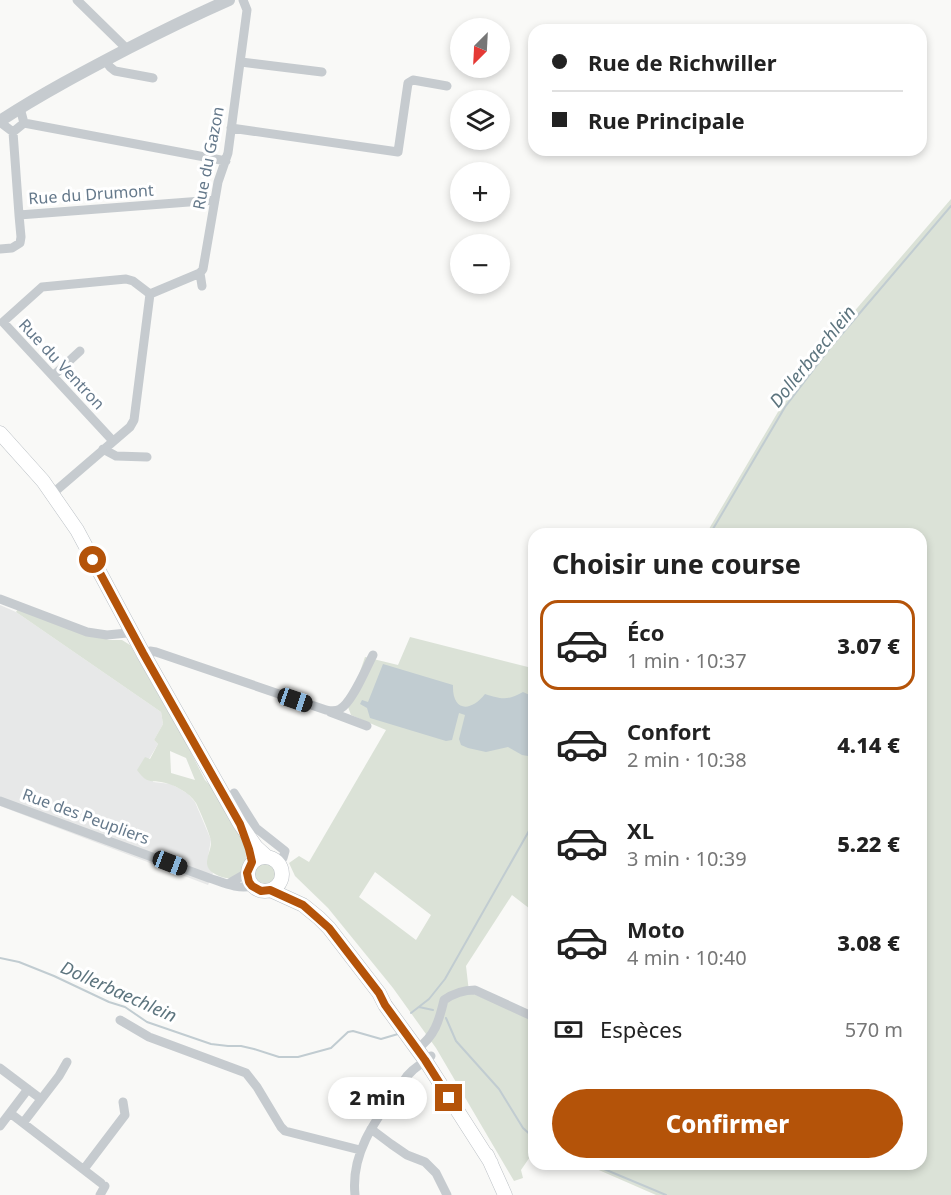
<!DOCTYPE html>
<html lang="fr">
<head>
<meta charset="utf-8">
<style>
  :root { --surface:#fff; --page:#f2f2f2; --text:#222; --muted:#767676; --line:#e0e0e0; --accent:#b45309 }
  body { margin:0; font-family:"Noto Sans",sans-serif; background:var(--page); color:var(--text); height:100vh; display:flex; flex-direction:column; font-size:22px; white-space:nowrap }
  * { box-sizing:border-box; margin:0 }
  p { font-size:20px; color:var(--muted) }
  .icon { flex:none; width:33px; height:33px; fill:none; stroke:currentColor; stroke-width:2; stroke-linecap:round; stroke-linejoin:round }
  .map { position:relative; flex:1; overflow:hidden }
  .panel { position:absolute; left:528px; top:528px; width:399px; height:642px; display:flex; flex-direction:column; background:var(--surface); border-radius:18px; box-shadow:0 3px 9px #0003 }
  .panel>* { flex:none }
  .top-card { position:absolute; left:528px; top:24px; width:399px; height:132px; border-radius:18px; box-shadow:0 3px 9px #0003; display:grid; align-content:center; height:132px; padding:0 24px; background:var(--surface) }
  .needle { width:39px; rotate:204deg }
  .fabs { position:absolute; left:450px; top:18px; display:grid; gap:12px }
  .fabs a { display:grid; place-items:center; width:60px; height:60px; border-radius:50%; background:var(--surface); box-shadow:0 3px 9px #0003; font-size:30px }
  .end { position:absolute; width:27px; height:27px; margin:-14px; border:8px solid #b45309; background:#fff; box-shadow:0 0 0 3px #fff }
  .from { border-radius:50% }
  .bubble { position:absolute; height:42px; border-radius:21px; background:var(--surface); box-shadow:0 3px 9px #0003; font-size:20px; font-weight:800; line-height:42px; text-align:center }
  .car { position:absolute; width:18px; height:36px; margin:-18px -9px; border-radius:8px; box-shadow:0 0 4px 2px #0007; background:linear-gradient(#222 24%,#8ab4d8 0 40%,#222 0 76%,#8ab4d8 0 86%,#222 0) }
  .top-card b { display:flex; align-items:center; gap:21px; height:57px; font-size:22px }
  .top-card b+b { border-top:2px solid var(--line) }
  .top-card i { width:15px; height:15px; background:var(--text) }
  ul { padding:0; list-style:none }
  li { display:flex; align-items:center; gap:18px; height:90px; margin:0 12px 9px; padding:0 12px; border:3px solid transparent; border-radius:18px }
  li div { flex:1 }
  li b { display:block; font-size:22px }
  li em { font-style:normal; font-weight:800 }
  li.current { border-color:var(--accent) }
  li>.icon { width:54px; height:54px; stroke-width:1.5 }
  h2 { padding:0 24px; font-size:27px; line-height:72px }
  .pay { display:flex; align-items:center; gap:15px; height:66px; padding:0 24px; font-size:22px }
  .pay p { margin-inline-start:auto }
  .primary-button { display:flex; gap:12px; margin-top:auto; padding:12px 24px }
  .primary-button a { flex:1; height:69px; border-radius:36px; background:var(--accent); color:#fff; font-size:24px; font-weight:800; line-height:69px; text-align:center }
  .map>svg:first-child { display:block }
  .built { fill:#e7e8e8 }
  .green { fill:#dbe2d7; fill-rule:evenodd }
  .water { fill:#c1ccd1 }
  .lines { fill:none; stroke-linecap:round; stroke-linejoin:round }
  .stream { stroke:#c1ccd1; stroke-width:2 }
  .secondary-casing { stroke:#bbc0c5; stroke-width:15 }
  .minor { stroke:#c6cbcf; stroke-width:9 }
  .tertiary { stroke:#c6cbcf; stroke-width:12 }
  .secondary { stroke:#fff; stroke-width:14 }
  .route { stroke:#b45309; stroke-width:8 }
  .labels { text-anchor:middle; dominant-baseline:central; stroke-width:6; stroke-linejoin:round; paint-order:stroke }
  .street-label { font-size:16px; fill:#65798b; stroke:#fff }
  .water-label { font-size:18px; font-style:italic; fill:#5c747e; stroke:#fff }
</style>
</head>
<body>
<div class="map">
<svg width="951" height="1195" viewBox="0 0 951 1195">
  <rect width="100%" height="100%" fill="#f9f9f7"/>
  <path class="built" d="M 0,605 L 16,612 L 161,712 L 163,724 L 154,740 L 158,744 L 149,759 L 153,782 L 171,784 L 180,789 L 188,794 L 195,802 L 211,840 L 207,862 L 208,866 L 213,873 L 208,885 L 0,806 Z"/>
  <path class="green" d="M 951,199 L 951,1195 L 656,1195 L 585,1164 L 921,1164 L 921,534 L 706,534 L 782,405 L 833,336 Z
    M 18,609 L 109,640 L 122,640 L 130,645 L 186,743 L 205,780 L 212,787 L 234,828 C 255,848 248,892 215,874 C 199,865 212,853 211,841 C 210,834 199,809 196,803 C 189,792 173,784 161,782 C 156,781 152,782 147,780 C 143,778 140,774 137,770 L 145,757 L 150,759 L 158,744 L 154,740 L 163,724 L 161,712 L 16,612 ZM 170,751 L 186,758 L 195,780 L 171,773 Z
    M 410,637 L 528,667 L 534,654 L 534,912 L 512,895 L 466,966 L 469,992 L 512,1010 L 534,1022 L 534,1151 L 521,1170 L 523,1178 L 514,1181 L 436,1048 L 393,988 L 328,908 L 295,876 L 289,863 L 299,856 L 309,862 L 386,730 L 351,715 L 348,707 L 365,657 L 398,665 ZM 375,872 L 431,915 L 416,940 L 359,897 Z
    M253 874a11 11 0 1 1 22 0a11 11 0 1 1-22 0Z"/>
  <path class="water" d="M 383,664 L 453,685 C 452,711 470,713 485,694 C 501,699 507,701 523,692 L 534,697 L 534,757 L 522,755 L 508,747 L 486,752 L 468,748 L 461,745 L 459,739 L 465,715 L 459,713 L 452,740 L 446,741 L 370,718 L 367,708 L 360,704 L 362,700 L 368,702 Z"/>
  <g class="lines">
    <path class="stream" d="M 710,534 L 785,407 L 830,348 L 951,206
      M 0,958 L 19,962 L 54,976 L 109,1002 L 125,1007 L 147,1022 L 211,1044 L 228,1046 L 241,1046 L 254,1049 L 279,1057 L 298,1057 L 331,1048 L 348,1032 L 353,1031 L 381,1039 L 398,1034
      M 419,1007 L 433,1010
      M 411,1013 L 429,999 L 445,979 L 534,822
      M 446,1018 L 456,1041 L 499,1089 L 523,1128 L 534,1138
      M 592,1164 L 666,1195"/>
    <g class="secondary-casing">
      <path id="secondary" d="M 0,433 L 43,481 L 77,530 L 143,653 L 240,824 L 256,847 L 267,857
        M248 874a17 17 0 1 1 34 0a17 17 0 1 1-34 0Z
        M 270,890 L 303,905 L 319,918 L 329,928 L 379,993 L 385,1005 L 425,1060 L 491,1163
        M 487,1155 L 505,1195"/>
    </g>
    <path class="minor" d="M 77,0 L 127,49
      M 105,60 L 110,67 L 115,71 L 153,78
      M 241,62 L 322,72
      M 0,122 L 13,132 L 24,123 L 20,108
      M 24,123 L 226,161
      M 231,128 L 398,152 L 408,83 L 413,80 L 447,86
      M 13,132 L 19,215
      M 0,249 L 12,248 L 20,243 L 21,237 L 19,215 L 215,200
      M 202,286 L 200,273 L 203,269 L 218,182 L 228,153 L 247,10 L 243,0
      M 150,294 L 200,273
      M 53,376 L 80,351
      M 113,441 L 3,322 L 42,287 L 126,279 L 133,281 L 150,294
      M 103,449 L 116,456 L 147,457
      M 52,494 L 130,427 L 134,420 L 150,294
      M 0,599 L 87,632 L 107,635 L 127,633 L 131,631
      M 143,653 L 150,651 L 156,652 L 326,710 C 331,711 335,712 340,709 C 352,703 366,668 373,655
      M 330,712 L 367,726
      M 234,793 L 256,828 L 285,851 L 283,858 L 279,863
      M 0,801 L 209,878 C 222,882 238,890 252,886
      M 228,884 L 247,873
      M 120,1020 L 149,1037 L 246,1073 L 257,1087 L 281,1127 L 285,1131 L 360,1150
      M 417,1049 C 435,1036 439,1021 444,1000 C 454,993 463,990 475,990 L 534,1017
      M 0,1068 L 41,1099
      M 10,1113 L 101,1183
      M 23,1123 L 59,1076 L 67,1062
      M 0,1126 L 28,1089
      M 371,1129 L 391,1144 L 407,1155 L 425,1162 L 436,1173 L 447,1195
      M 84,1169 L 125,1115 L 123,1102
      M 100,1195 L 105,1186
      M 355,1195 C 350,1148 382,1112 407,1076 L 413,1070 L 431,1056"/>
    <path class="tertiary" d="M 0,121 C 41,94 85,71 129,48 C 162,31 195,15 229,0"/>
    <use href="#secondary" class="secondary"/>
  </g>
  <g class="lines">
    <path class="route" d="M 93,560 L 143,653 L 240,824 L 249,849 L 252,862 L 247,873 L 249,882 L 252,886 L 261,891 L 270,890 L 303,905 L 329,928 L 379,993 L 385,1005 L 425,1060 L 449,1098"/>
  </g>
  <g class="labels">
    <g class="street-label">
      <text transform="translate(208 158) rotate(-79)">Rue du Gazon</text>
      <text transform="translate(91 194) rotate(-4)">Rue du Drumont</text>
      <text transform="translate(62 364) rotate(47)">Rue du Ventron</text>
      <text transform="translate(86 816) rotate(20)">Rue des Peupliers</text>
    </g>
    <g class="water-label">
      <text transform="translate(812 356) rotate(-51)">Dollerbaechlein</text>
      <text transform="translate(119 991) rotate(24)">Dollerbaechlein</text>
    </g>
  </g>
</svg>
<div class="fabs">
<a><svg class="needle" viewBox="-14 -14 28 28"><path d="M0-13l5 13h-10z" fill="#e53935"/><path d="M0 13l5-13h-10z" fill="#767676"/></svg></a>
<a><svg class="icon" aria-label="layers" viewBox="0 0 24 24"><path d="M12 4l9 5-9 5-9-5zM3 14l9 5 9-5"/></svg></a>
<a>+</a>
<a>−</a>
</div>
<i class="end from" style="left:93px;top:560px"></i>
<i class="end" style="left:449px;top:1098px"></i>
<div class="bubble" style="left:328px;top:1077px;width:99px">2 min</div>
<i class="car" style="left:295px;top:700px;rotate:109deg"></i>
<i class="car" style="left:170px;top:863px;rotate:111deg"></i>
<div class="top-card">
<b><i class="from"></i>Rue de Richwiller</b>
<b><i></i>Rue Principale</b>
</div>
<section class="panel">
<h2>Choisir une course</h2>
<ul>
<li class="current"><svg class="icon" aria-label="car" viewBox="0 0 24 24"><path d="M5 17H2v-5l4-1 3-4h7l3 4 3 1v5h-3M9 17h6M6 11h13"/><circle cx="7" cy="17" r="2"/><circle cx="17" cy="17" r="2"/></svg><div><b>Éco</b><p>1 min · 10:37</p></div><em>3.07 €</em></li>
<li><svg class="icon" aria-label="car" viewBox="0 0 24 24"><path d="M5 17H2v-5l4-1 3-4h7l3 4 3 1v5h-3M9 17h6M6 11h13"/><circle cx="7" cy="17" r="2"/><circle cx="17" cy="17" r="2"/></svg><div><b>Confort</b><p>2 min · 10:38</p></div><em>4.14 €</em></li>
<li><svg class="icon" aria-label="car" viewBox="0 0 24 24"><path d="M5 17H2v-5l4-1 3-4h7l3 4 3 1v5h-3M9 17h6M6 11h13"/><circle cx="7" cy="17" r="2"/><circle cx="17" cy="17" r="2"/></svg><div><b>XL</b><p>3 min · 10:39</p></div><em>5.22 €</em></li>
<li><svg class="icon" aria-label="car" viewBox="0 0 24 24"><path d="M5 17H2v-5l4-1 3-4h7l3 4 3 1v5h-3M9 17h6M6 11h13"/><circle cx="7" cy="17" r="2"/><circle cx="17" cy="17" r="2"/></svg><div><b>Moto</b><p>4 min · 10:40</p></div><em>3.08 €</em></li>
</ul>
<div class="pay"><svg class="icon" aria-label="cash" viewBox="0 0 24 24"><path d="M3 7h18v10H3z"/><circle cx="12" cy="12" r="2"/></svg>Espèces<p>570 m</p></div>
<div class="primary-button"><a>Confirmer</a></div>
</section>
</div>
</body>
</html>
